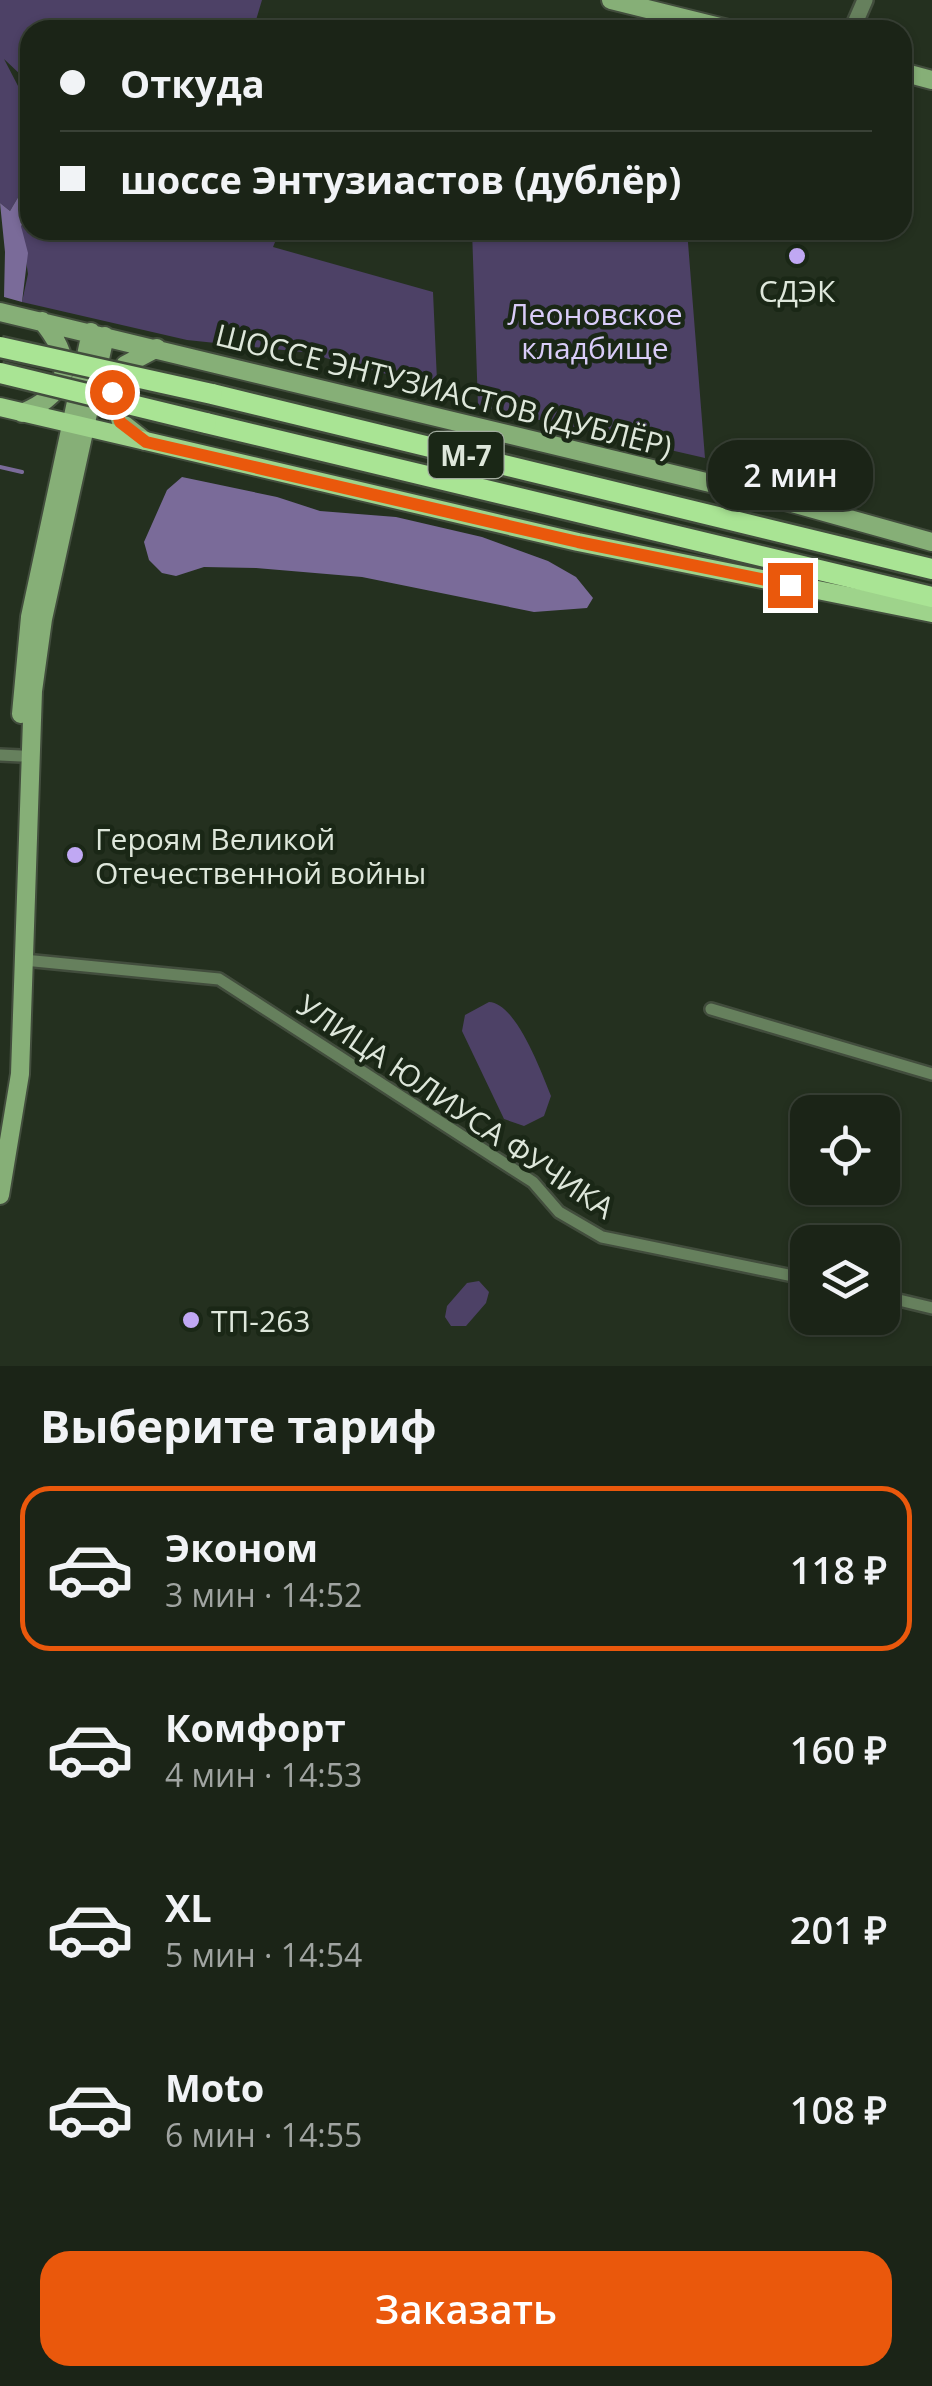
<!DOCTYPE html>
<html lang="ru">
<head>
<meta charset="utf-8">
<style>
  :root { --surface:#1b2417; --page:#283024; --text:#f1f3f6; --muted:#a0a4a1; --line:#394136; --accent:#ea580c }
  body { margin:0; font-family:"Open Sans",sans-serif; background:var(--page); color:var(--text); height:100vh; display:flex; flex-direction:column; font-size:38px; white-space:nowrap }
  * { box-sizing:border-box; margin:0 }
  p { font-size:32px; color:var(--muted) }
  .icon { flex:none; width:55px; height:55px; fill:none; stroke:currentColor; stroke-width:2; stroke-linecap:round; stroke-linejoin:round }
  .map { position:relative; height:1366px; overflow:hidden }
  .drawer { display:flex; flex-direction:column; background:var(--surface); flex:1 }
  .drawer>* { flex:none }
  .guide { position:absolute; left:20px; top:20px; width:892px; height:220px; border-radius:30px; box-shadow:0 2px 8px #0004,0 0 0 2px var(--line); display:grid; align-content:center; height:220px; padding:0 40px; background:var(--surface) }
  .tools { position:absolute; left:790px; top:1095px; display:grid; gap:20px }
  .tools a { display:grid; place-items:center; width:110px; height:110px; border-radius:20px; background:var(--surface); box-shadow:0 2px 8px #0004,0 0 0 2px var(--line); font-size:50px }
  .end { position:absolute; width:45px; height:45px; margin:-22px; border:12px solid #ea580c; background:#fff; box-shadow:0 0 0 5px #fff }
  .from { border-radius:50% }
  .bubble { position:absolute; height:70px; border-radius:30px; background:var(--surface); box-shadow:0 2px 8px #0004,0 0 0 2px var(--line); font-size:32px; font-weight:600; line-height:70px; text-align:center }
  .guide b { display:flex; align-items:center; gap:35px; height:95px; font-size:38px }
  .guide b+b { border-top:2px solid var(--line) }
  .guide i { width:25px; height:25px; background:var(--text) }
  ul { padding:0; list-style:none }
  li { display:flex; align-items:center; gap:30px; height:165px; margin:0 20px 15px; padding:0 20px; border:5px solid transparent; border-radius:30px }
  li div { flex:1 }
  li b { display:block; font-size:38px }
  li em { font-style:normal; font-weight:600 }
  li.active { border-color:var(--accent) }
  li>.icon { width:90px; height:90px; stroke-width:1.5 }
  h2 { padding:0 40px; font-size:45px; line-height:120px }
  .cta { display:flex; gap:20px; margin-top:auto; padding:20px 40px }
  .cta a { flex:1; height:115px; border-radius:30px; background:var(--accent); color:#fff; font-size:40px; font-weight:600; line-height:115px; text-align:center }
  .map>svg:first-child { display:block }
  .green { fill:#4d4166 }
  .water { fill:#7a6b99 }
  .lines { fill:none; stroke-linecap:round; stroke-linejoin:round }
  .stream { stroke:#7a6b99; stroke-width:4 }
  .minor-casing { stroke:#424d3d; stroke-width:16 }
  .tertiary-casing { stroke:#424d3d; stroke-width:20 }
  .secondary-casing { stroke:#424d3d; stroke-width:22 }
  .primary-casing { stroke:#424d3d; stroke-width:22 }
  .trunk-casing { stroke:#424d3d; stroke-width:25 }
  .minor { stroke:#66805d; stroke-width:11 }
  .tertiary { stroke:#66805d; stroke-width:15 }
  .secondary { stroke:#86af77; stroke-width:18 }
  .primary { stroke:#9ed38b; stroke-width:18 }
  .trunk { stroke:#a9e494; stroke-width:20 }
  .trunk-bridge-casing { stroke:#424d3d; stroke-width:25; stroke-linecap:butt }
  .trunk-bridge { stroke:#a9e494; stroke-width:20 }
  .route { stroke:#ea580c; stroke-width:12 }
  .poi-dot { fill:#c0a8f3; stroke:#1a2716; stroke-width:4 }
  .labels { text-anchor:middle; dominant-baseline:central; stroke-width:9; stroke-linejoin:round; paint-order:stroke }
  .shield { fill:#1a2716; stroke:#a3ada0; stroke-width:2.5 }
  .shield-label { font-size:28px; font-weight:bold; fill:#dee7db }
  .poi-label { font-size:30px; fill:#dee7db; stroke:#1a2716; text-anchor:start }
  .park-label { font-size:30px; fill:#d9ccf8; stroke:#1a2716 }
  .street-label { font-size:30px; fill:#dee7db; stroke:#1a2716 }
</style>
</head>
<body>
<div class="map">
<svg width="932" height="1366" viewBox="0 0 932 1366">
  <rect width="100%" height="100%" fill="#24301f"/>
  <path class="green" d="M 0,0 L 262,0 L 253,30 L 30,30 L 30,73 L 22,76 L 4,59 L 30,109 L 30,177 L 10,211 L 0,203 Z
    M 30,217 L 30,230 L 280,230 L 273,247 L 433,292 L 437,381 L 390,375 L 303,352 L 187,340 L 22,302 L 28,274 L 21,226 Z
    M 472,230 L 687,230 L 705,458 L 478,406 Z
    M 489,1002 C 516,1003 541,1071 551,1096 L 544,1116 L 524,1126 L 504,1119 L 462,1031 L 465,1015 Z
    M 479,1281 L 489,1292 L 486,1303 L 466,1326 L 451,1326 L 445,1317 L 447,1306 L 467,1283 Z"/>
  <path class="water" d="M 30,177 L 30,217 L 21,226 L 28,253 L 22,302 L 4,297 L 5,252 L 0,203 L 10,211 Z
    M 182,477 L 277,497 L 320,511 L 396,517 L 482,537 L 548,561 L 576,577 L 593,598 L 587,608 L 534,612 L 362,577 L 256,568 L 204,567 L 176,576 L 162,573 L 149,560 L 144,542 L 167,490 Z"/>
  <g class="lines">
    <path class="stream" d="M 0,467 L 22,472"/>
    <g class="minor-casing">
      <path id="minor" d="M 0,755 L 21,756
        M 24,960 L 219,979 L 533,1182 L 559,1212 L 602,1237 L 808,1279
        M 711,1009 L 932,1074
        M 882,1296 L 932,1308"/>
    </g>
    <g class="tertiary-casing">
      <path id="tertiary" d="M 852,30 L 865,0"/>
    </g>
    <g class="secondary-casing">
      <path id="secondary" d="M 611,0 L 732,30
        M 902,72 L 932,80
        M 0,312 L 785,501 L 932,542
        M 22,413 C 72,392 75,361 42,321
        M 145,441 L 121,422 L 112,392 L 125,365 L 157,348
        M 21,714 L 30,617 L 91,332
        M 0,1195 L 20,1074 L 33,691 L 43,619 L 105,336"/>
    </g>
    <g class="primary-casing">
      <path id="primary" d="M 0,407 L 578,542 L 932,613"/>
    </g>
    <g class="trunk-casing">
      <path id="trunk" d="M 212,394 L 932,569
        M 206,423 L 932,597"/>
    </g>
    <use href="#minor" class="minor"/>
    <use href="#tertiary" class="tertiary"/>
    <use href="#secondary" class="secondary"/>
    <use href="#primary" class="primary"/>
    <use href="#trunk" class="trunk"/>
    <g class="trunk-bridge-casing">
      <path id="trunk-bridge" d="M 0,347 L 212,394
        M 0,373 L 206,423"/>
    </g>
    <use href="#trunk-bridge" class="trunk-bridge"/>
  </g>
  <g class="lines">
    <path class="route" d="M 112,392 L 120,422 L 146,442 L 578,542 L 790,585"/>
  </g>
  <g class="poi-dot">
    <circle cx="797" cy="256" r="10"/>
    <circle cx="75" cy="855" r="10"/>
    <circle cx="191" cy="1320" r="10"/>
  </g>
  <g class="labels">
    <rect class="shield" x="428.5" y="432" width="75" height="46" rx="8"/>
    <g class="shield-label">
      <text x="466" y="455">М-7</text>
    </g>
    <g class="poi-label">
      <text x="797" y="290" text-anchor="middle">СДЭК</text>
      <text x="95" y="838">Героям Великой<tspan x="95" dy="34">Отечественной войны</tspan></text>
      <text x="211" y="1320">ТП-263</text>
    </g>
    <g class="park-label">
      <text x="595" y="313">Леоновское<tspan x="595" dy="34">кладбище</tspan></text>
    </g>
    <g class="street-label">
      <text transform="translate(444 390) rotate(14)">ШОССЕ ЭНТУЗИАСТОВ (ДУБЛЁР)</text>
      <text transform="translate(456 1106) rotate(34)">УЛИЦА ЮЛИУСА ФУЧИКА</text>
    </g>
  </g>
</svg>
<div class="tools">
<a><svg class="icon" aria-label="locate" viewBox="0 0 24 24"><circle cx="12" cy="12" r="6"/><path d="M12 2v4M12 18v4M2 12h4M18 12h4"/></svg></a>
<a><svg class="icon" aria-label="layers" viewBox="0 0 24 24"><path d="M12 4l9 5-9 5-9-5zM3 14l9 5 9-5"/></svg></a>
</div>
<i class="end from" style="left:112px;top:392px"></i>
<i class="end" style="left:790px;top:585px"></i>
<div class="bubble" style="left:708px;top:440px;width:165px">2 мин</div>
<div class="guide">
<b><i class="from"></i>Откуда</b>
<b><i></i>шоссе Энтузиастов (дублёр)</b>
</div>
</div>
<section class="drawer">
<h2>Выберите тариф</h2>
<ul>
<li class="active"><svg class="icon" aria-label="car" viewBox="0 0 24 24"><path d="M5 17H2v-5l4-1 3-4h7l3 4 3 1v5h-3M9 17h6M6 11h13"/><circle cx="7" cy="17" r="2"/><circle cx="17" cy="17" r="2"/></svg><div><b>Эконом</b><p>3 мин · 14:52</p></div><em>118 ₽</em></li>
<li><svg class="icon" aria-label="car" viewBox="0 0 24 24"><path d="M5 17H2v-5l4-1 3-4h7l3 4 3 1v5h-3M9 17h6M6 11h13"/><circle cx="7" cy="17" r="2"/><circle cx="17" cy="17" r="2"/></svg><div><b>Комфорт</b><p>4 мин · 14:53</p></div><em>160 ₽</em></li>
<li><svg class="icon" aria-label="car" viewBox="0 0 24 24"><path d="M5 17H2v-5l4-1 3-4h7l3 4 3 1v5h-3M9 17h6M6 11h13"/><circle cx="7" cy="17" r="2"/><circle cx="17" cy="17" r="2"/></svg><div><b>XL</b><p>5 мин · 14:54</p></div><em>201 ₽</em></li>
<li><svg class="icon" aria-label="car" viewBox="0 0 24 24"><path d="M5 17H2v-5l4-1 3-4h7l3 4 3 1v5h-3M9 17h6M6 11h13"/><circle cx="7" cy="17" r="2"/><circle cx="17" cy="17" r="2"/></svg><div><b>Moto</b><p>6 мин · 14:55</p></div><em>108 ₽</em></li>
</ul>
<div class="cta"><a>Заказать</a></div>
</section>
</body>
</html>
